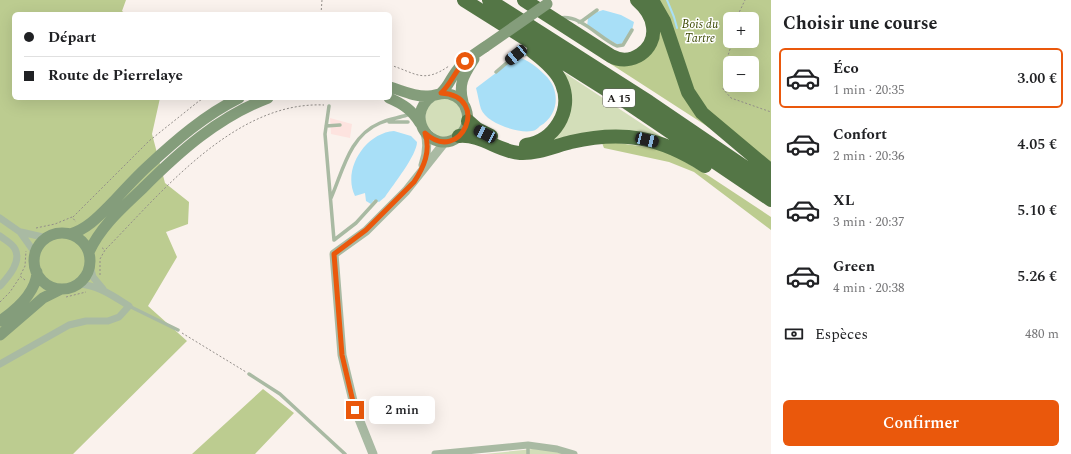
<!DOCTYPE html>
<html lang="fr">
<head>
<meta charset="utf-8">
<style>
  :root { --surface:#fff; --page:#f2f2f2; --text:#202124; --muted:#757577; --line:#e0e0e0; --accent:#ea580c }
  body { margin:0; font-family:Spectral,serif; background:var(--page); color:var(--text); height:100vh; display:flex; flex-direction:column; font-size:15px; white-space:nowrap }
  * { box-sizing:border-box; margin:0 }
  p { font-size:13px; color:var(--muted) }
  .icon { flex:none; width:22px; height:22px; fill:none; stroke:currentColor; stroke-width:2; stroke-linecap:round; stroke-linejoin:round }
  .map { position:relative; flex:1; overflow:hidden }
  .side { display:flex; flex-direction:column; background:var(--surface); width:300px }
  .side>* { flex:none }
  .guide { position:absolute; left:12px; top:12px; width:380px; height:88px; border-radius:6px; box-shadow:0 4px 16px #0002; display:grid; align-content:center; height:88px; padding:0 12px; background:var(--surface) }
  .fabs { position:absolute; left:723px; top:12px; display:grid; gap:8px }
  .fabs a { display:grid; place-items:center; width:36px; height:36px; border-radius:6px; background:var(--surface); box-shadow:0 4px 16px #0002; font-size:20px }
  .end { position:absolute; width:18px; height:18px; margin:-9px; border:5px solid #ea580c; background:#fff; box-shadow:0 0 0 2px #fff }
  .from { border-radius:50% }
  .bubble { position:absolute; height:28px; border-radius:6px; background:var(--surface); box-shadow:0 4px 16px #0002; font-size:13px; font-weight:600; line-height:28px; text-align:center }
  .car { position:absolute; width:12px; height:24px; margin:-12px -6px; border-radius:5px; box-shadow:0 0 3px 1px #0007; background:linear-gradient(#222 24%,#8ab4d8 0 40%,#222 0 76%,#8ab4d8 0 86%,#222 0) }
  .guide b { display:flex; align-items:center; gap:14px; height:38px; font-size:15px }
  .guide b+b { border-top:1px solid var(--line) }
  .guide i { width:10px; height:10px; background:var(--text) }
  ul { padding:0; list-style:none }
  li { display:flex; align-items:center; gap:12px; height:60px; margin:0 8px 6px; padding:0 4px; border:2px solid transparent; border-radius:6px }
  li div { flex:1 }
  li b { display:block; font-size:15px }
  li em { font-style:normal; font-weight:600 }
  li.active { border-color:var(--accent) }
  li>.icon { width:36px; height:36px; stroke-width:1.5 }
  h2 { padding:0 12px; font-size:18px; line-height:48px }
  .pay { display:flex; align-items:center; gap:10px; height:44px; padding:0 12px; font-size:15px }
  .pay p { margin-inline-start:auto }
  .cta { display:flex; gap:8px; margin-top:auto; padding:8px 12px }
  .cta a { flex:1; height:46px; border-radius:6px; background:var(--accent); color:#fff; font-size:16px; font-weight:600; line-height:46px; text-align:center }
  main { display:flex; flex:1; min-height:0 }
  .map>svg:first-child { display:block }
  .industrial { fill:#fde3df }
  .green { fill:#d3deb9 }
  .forest { fill:#bccc90; fill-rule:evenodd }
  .water { fill:#a8dff7 }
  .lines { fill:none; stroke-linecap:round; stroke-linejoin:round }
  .stream { stroke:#a8dff7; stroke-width:2 }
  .path { stroke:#938e8a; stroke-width:1; stroke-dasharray:2 2; stroke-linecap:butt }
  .service { stroke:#a9baa3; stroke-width:3.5 }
  .minor { stroke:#a9baa3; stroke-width:7 }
  .tertiary { stroke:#a9baa3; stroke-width:9 }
  .secondary { stroke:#849d7b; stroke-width:11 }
  .motorway { stroke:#547646; stroke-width:14 }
  .secondary-bridge { stroke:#849d7b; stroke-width:11 }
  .route { stroke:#ea580c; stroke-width:5 }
  .labels { text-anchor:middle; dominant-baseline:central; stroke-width:3; stroke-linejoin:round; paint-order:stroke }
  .shield { fill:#fff; stroke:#625f5e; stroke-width:1 }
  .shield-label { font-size:11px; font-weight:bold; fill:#1e1b19 }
  .park-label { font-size:12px; font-style:italic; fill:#404d08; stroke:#fff }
</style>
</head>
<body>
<main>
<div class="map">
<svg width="771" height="454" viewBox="0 0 771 454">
  <rect width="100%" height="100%" fill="#faf2ed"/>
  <path class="industrial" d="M 330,118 L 352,124 L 350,138 L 331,134 Z"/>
  <path class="green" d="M 563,72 L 565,73 L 668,141 L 658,138 L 523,149 L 558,133 Z
    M 443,98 L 456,101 L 465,119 L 454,136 L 438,137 L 426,125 L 425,121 L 426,109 L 435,100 Z
    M 533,449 L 548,450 L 565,454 L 485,454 Z"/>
  <path class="forest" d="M 0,0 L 126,0 L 122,11 L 126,14 L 14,14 L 14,98 L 160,98 L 152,134 L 165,183 L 189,202 L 188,224 L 166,232 L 177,257 L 148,306 L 187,341 L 73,454 L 0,454 Z
    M 652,0 L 771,0 L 771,171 L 702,113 ZM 730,19 L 752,19 L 752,41 L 730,41 ZM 730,63 L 752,63 L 752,85 L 730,85 Z
    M 657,20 L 716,132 L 600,57 L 631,63 Z
    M 602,143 L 618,143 L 654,148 L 672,154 L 709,176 L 771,217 L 771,230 L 694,172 L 669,162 L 604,148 Z
    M 263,389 L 294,413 L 255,454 L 192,454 Z"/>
  <path class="water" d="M 603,10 L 621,15 L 634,22 L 632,30 L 620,46 L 587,27 L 588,18 L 597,12 Z
    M 517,57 C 527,59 537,67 545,75 C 561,90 559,115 540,126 C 538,128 535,131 532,131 C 519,134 486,123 481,109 C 479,103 478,95 476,88 Z
    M 394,131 L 411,136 L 417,142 C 417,155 393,185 385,197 L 379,202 L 374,200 L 371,204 L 366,201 L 365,193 L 355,196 C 342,170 365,133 394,131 Z"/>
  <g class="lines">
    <path class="stream" d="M 667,0 L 674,17 L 677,28"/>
    <path class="path" d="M 321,14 L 322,0
      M 736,19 L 745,0
      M 731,41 L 731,46 L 726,62 L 723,89 L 731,98 L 771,112
      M 390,65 C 416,73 423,84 449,66
      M 73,217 L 149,141 L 199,101 L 204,98
      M 36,228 L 55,224 L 72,217 L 76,222
      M 106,249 C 162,192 235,101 324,105
      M 100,275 L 100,259 L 105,250 L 101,247
      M 25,280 L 20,276 L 25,266 L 26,251
      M 66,297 L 86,292
      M 0,302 L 10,292 L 20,277
      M 182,333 L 246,372"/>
    <path class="service" d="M 560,18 C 580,14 599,38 617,46 L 623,45 L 632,30
      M 579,22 L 582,21 L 597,10
      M 496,72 C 507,63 515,53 530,54
      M 329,106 L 325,134 L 334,240
      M 389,122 L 408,122
      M 326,126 L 340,125
      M 331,198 C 343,171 349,136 380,123 C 389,119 398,118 407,115
      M 334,240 L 356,223 L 376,201
      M 129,306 L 178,330
      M 249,374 L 280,394 L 345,454
      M 528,454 L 528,445"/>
    <path class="minor" d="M 0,218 L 20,232 L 35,253
      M 21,232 L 47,238
      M 0,236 C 5,240 12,243 15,249 C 22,262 8,277 0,286
      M 90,266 L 93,277 L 103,289
      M 0,364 L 69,325 L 86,321 L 108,321 L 119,317 L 129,306 C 113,296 98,285 78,284
      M 435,454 L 528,445 L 557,449 L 574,454"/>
    <path class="tertiary" d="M 423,165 C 427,154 428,144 425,133
      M 373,454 L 355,409 L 342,355 L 334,254 L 366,231 L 406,191 L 445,142"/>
    <path class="secondary" d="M 390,87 C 403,91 415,97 428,96 C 436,96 441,92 449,94 C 469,99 474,124 458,137 C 433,156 403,117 432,96
      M 441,93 C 449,86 451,77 458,69 C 465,60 476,53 485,47
      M 389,98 C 403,104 412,110 420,123
      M 463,102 C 458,83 464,75 474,59
      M34 261a28 28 0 1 1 56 0a28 28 0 1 1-56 0Z
      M 70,234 C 88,229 101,214 114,201 C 125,189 136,177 148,166 C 176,140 205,115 239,98
      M 89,252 C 101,226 122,208 142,189 C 179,152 218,117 268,98
      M 0,321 C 16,310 36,293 37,272
      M 0,335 L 43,298 L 61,289"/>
    <path class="motorway" d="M 464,0 L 626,102 L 771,200
      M 489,0 L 649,102 L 771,185
      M 524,0 L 611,56 C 631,67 656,50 653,27 C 652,16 645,7 637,0
      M 652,0 L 664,21 L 688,92 L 702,113 L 771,171
      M 468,121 L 477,129 L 491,136
      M 459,136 C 482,134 499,152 520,153 C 537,154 555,146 571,142 C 623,130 660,137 705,166
      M 526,145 C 554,141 573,111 562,84 C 557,71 545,61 533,52"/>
    <path class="secondary-bridge" d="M 485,47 L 547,4"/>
  </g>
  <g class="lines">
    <path class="route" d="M 355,410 L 342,355 L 334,254 L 366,230 L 414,182 C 424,167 431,151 425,133 C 461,166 492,96 441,93 C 451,84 455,71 465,61"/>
  </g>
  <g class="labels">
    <rect class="shield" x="603" y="89" width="32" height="18" rx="3"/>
    <g class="shield-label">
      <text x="619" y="98">A 15</text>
    </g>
    <g class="park-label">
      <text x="700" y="24">Bois du<tspan x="700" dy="14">Tartre</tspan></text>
    </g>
  </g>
</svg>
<div class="fabs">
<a>+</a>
<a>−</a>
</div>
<i class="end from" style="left:465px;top:61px"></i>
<i class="end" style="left:355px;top:410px"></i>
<div class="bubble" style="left:369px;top:396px;width:66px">2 min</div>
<i class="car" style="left:516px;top:55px;rotate:231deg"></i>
<i class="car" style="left:485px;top:134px;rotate:297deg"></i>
<i class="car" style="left:647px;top:140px;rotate:104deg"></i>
<div class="guide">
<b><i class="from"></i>Départ</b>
<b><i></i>Route de Pierrelaye</b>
</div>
</div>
<section class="side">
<h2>Choisir une course</h2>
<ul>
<li class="active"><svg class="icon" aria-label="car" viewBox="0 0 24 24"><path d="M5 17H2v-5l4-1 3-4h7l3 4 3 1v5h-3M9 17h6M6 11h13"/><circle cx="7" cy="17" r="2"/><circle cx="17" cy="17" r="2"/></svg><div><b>Éco</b><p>1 min · 20:35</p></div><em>3.00 €</em></li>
<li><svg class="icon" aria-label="car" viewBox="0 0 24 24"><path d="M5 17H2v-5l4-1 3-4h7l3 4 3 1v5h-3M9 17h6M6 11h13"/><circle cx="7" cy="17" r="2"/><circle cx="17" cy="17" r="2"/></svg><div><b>Confort</b><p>2 min · 20:36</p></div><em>4.05 €</em></li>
<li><svg class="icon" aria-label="car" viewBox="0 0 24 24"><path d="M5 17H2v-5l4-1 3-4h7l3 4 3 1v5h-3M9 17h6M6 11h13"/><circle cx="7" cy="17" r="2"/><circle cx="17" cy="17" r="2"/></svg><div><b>XL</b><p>3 min · 20:37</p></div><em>5.10 €</em></li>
<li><svg class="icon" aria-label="car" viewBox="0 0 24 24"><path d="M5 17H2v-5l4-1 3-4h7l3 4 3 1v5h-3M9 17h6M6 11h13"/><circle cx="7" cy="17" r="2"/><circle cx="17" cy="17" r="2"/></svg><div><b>Green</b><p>4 min · 20:38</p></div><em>5.26 €</em></li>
</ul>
<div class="pay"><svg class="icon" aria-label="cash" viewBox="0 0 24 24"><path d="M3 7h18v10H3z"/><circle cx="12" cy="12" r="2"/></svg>Espèces<p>480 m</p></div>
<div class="cta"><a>Confirmer</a></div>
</section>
</main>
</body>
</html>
